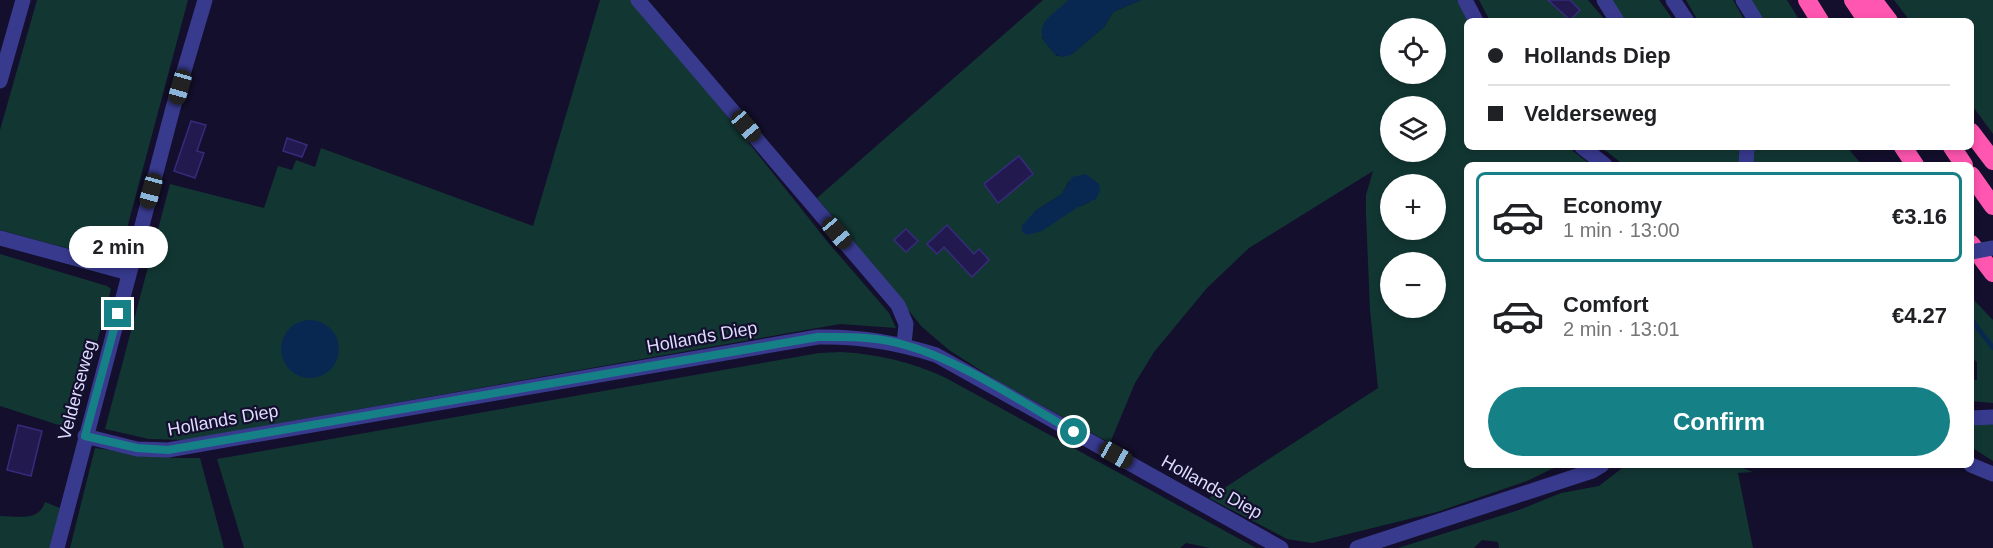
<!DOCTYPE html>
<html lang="en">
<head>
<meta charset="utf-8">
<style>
  :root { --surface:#fff; --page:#f2f2f2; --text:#202124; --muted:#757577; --line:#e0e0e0; --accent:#158187 }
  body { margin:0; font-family:Helvetica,sans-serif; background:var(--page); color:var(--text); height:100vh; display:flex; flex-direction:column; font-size:22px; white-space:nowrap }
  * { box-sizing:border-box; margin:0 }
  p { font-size:20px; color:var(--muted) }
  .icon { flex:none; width:33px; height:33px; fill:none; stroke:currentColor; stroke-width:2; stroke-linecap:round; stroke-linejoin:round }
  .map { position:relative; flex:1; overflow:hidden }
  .panel { position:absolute; left:1464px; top:162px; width:510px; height:306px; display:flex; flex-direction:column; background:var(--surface); border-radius:9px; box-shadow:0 3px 9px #0003 }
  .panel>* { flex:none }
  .top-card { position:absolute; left:1464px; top:18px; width:510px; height:132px; border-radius:9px; box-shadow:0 3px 9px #0003; display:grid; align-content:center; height:132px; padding:0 24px; background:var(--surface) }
  .buttons { position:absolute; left:1380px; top:18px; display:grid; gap:12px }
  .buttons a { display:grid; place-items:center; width:66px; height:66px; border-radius:50%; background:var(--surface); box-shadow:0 3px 9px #0003; font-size:30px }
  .end { position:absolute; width:27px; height:27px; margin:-14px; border:8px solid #158187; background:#fff; box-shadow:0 0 0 3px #fff }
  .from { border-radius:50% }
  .bubble { position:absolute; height:42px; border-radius:21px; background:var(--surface); box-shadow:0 3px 9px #0003; font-size:20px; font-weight:600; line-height:42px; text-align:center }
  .car { position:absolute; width:18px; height:36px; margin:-18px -9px; border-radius:8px; box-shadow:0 0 4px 2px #0007; background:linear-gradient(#222 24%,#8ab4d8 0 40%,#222 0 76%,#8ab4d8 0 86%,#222 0) }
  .top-card b { display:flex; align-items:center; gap:21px; height:57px; font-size:22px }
  .top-card b+b { border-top:2px solid var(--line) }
  .top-card i { width:15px; height:15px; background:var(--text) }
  ul { padding:10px 0 0; list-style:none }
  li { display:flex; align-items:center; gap:18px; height:90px; margin:0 12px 9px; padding:0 12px; border:3px solid transparent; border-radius:9px }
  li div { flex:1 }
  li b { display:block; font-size:22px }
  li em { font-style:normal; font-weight:600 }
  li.selected { border-color:var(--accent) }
  li>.icon { width:54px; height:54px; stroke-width:1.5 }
  .primary-button { display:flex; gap:12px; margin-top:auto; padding:12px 24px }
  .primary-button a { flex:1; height:69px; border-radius:36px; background:var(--accent); color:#fff; font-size:24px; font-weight:600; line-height:69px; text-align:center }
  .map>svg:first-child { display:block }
  .green { fill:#123733; fill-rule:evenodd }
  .water { fill:#092851 }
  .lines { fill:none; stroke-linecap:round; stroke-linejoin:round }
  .stream { stroke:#092851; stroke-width:4.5 }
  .building { fill:#221a4e; stroke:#362b7c; stroke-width:1.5 }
  .minor { stroke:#383a8e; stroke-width:15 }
  .highway { stroke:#ff56b1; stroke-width:18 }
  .minor-bridge { stroke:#383a8e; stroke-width:15 }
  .route { stroke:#158187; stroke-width:8 }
  .labels { text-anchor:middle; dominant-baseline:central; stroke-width:4.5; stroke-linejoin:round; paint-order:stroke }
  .street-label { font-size:18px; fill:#dddbff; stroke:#130f2c }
</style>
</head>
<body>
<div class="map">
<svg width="1993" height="548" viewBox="0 0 1993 548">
  <rect width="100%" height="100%" fill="#130f2c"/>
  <path class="green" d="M 37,0 L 188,0 L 118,262 L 0,230 L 0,130 Z
    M 600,0 L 635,0 L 827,241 L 889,313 L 896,328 L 840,324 L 185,440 L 149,439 L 105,429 L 170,184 L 264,208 L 278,166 L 292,170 L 296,160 L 315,167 L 321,148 L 533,226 Z
    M 1043,0 L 1069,0 L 1044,23 L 1042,38 L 1057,56 L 1071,55 L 1104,27 L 1113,12 L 1141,0 L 1457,0 L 1468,21 L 1467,147 L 1568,147 L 1591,165 L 1467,165 L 1467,465 L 1560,465 L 1527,481 L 1437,512 L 1312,543 L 1287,539 L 1209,498 L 1378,388 L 1370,310 L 1366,215 L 1366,195 L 1373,171 L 1249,248 L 1207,288 L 1154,352 L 1135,383 L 1110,443 L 999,382 L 949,350 L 922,327 L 817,198 ZM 1390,28 L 1436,28 L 1436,74 L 1390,74 ZM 1390,106 L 1436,106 L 1436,152 L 1390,152 ZM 1069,181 L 1090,202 L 1078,207 L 1035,211 L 1062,194 ZM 1390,184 L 1436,184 L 1436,230 L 1390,230 ZM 1390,262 L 1436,262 L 1436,308 L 1390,308 Z
    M 1479,0 L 1588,0 L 1606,21 L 1490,21 Z
    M 1612,0 L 1659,0 L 1674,21 L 1621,21 Z
    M 1686,0 L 1733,0 L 1745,21 L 1698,21 Z
    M 1749,0 L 1787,0 L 1800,21 L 1762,21 Z
    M 1894,0 L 1993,0 L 1993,134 L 1971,104 L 1971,21 L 1910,21 Z
    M 1601,147 L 1847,147 L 1862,165 L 1624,165 Z
    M 0,254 L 107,286 L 111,289 L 74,430 L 0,406 Z
    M 1971,297 L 1993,320 L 1993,403 L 1971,401 L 1971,380 L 1977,380 L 1977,362 L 1971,357 Z
    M 841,352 C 878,354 912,362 946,378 L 1256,548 L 1210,548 L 1186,543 L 1180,548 L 244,548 L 217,459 L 819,353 Z
    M 1971,422 L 1993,422 L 1993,461 L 1971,447 Z
    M 95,448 L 174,458 L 200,458 L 224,548 L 70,548 Z
    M 1626,465 L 1735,465 L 1753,472 L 1738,473 L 1753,548 L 1499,548 L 1498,542 L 1482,540 L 1474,548 L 1398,548 L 1519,510 L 1561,493 L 1599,486 Z
    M 45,502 L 60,508 L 50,548 L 0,548 L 0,516 C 18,516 39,522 45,502 Z"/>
  <path class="water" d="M 1069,0 L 1141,0 L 1113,12 L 1104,27 L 1071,55 L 1062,57 C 1056,56 1052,51 1047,45 C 1031,25 1055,13 1069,0 Z
    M 1086,174 L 1099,184 L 1100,191 L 1096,199 L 1078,207 L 1042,231 L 1027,235 L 1022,232 L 1022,226 L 1035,211 L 1062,194 L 1072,177 Z
    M281 349a29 29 0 1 1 58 0a29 29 0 1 1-58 0Z"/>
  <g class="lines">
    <path class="stream" d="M 1971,319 L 1993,348"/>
  </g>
  <path class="building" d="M 1548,0 L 1570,0 L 1580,10 L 1570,20 Z
    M 191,121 L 206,125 L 197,151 L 204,153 L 195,178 L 174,171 Z
    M 287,138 L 307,145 L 302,157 L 283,151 Z
    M 1019,156 L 1033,174 L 998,203 L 984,184 Z
    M 947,225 L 974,254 L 979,249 L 989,260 L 972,277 L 944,247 L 937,254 L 927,244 Z
    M 906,229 L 918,241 L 906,252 L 894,240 Z
    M 18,425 L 42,431 L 31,476 L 7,470 Z"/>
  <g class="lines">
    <path class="minor" d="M 638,0 L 898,305 L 906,324 L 904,344
      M 1465,0 L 1476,21
      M 1604,0 L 1617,21
      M 1673,0 L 1687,21
      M 1743,0 L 1756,21
      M 0,81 L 23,0
      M 1582,147 L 1605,165
      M 1746,165 L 1747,147
      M 0,238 L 129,273
      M 1971,418 L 1993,417
      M 85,436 L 137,449 L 168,450 L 818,337 C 860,336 896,342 936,355 L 1281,548
      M 1971,465 L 1993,474
      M 57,548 L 173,108 L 205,0
      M 1357,548 L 1592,471 L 1602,465"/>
    <path class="highway" d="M 1807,0 L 1820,21
      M 1853,0 L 1867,21
      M 1873,0 L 1889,21
      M 1971,132 L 1993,161
      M 1903,147 L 1915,165
      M 1952,147 L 1964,165
      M 1971,175 L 1993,206
      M 1971,244 L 1993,273"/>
    <path class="minor-bridge" d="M 1971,252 L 1993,248"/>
  </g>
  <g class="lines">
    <path class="route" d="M 118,314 L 85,436 L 137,448 L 168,450 L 818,337 C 847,337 877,336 905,345 C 962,361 1023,403 1074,432"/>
  </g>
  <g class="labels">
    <g class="street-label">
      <text transform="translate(702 337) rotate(-10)">Hollands Diep</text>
      <text transform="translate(77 390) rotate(-75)">Velderseweg</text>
      <text transform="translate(223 420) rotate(-10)">Hollands Diep</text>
      <text transform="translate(1212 487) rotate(29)">Hollands Diep</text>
    </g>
  </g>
</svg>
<div class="buttons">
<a><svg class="icon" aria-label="locate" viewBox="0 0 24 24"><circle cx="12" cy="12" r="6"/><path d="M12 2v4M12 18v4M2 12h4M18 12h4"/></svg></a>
<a><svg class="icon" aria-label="layers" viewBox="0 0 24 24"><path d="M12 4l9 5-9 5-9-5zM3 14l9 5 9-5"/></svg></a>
<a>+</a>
<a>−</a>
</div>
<i class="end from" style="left:1074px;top:432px"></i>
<i class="end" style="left:118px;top:314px"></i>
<div class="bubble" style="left:69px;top:226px;width:99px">2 min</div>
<i class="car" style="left:180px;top:87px;rotate:196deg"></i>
<i class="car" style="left:746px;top:126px;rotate:140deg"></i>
<i class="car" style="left:151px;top:191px;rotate:195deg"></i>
<i class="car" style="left:837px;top:233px;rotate:140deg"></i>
<i class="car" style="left:1116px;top:455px;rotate:119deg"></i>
<div class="top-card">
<b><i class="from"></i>Hollands Diep</b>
<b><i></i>Velderseweg</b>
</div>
<section class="panel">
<ul>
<li class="selected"><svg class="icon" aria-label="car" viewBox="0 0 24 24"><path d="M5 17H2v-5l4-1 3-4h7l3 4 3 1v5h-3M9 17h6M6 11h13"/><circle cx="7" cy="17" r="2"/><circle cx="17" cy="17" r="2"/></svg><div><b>Economy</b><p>1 min · 13:00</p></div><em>€3.16</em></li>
<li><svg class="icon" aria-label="car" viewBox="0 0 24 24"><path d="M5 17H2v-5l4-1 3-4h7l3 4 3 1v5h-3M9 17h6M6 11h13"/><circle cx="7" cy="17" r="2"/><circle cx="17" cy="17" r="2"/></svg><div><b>Comfort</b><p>2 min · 13:01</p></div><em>€4.27</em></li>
</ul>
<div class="primary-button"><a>Confirm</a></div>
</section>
</div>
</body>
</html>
